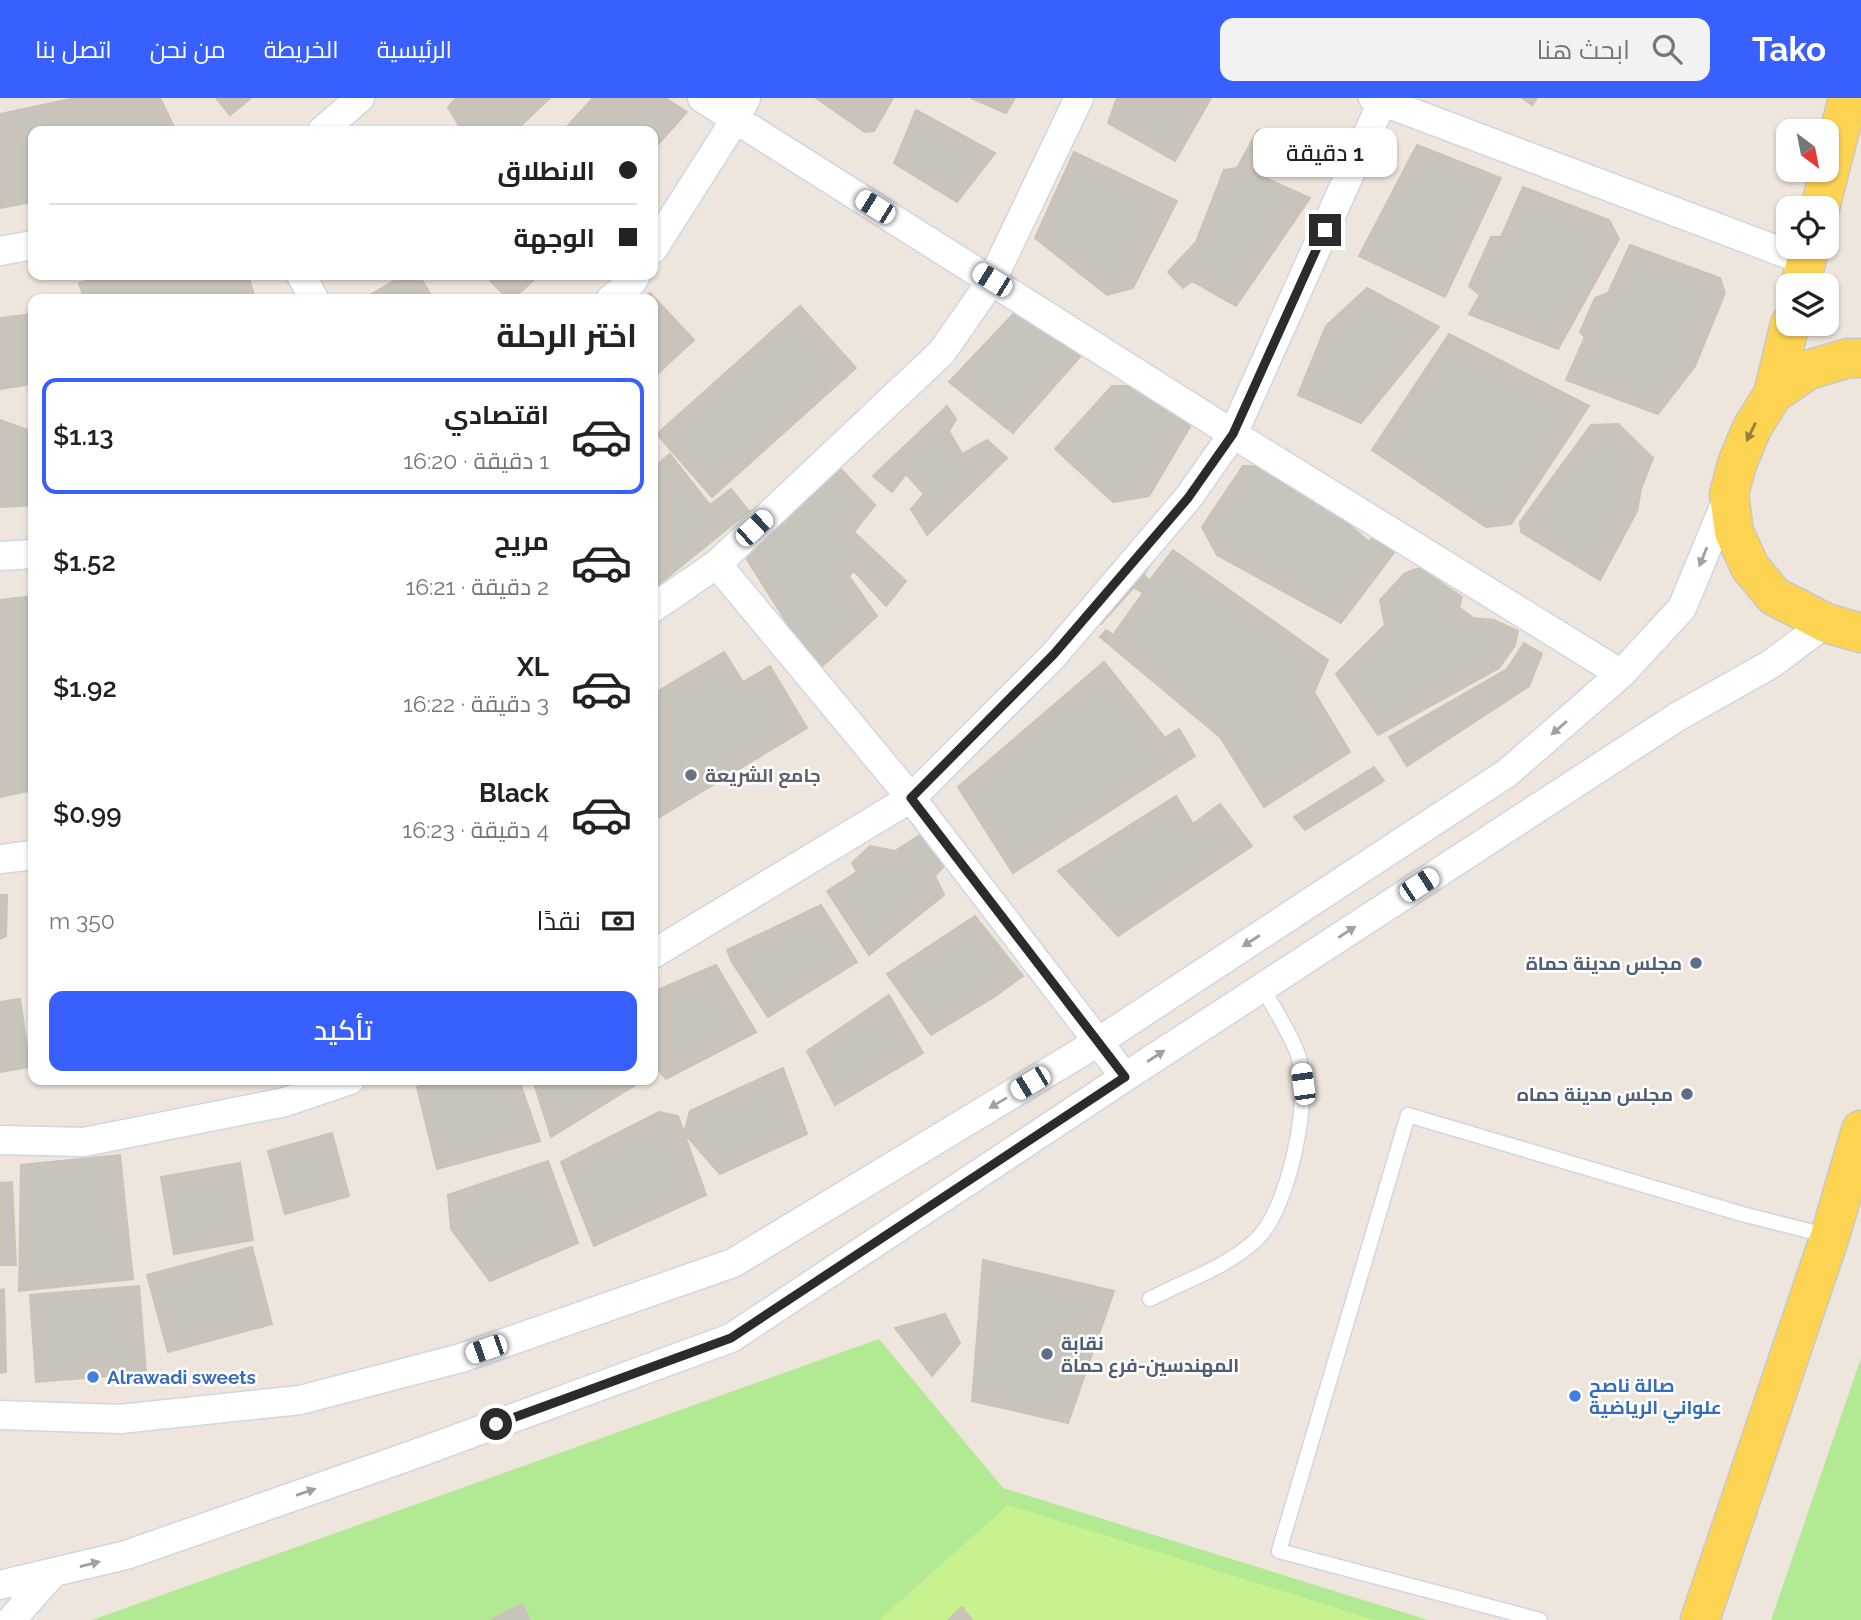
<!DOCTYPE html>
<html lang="ar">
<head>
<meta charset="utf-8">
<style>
  :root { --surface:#fff; --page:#f2f2f2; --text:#222; --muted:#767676; --line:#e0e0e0; --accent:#385fff }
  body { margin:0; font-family:Raleway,Cairo,sans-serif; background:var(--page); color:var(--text); direction:rtl; height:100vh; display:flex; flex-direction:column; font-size:26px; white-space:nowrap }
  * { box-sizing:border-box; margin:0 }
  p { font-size:23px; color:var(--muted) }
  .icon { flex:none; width:38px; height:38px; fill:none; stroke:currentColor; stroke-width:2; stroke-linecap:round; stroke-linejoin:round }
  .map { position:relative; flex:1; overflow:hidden; direction:ltr }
  .panel { position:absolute; left:28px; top:196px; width:630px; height:791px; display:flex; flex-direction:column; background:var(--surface); border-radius:14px; box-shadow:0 2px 5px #0004; direction:rtl }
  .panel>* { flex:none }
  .guide { position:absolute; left:28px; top:28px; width:630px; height:154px; border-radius:14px; box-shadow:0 2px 5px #0004; direction:rtl; display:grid; align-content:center; height:154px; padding:0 21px; background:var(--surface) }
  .needle { width:46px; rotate:148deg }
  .buttons { position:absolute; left:1776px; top:21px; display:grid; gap:14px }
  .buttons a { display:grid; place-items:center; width:63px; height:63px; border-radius:14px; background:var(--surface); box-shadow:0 2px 5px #0004; font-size:35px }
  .end { position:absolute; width:32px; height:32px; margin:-16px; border:9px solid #2b2b2b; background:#fff; box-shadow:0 0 0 4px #fff }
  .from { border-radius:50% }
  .bubble { position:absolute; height:49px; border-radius:14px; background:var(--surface); box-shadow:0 2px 5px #0004; font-size:23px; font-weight:600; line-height:49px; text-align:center; direction:rtl }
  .car { position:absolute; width:21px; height:42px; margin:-21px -10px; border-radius:9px; box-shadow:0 0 5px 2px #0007; background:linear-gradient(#fff 24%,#345 0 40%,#fff 0 76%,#345 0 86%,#fff 0) }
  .guide b { display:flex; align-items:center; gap:24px; height:66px; font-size:26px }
  .guide b+b { border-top:2px solid var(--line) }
  .guide i { width:18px; height:18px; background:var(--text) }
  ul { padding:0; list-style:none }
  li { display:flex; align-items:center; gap:21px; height:116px; margin:0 14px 10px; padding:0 7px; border:4px solid transparent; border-radius:14px }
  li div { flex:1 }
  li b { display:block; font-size:26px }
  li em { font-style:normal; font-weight:600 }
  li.selected { border-color:var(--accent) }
  li>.icon { width:63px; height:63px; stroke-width:1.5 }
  h2 { padding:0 21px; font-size:32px; line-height:84px }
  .pay { display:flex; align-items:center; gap:18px; height:77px; padding:0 21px; font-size:26px }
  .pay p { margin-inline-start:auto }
  .action { display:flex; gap:14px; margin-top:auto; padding:14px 21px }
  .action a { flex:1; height:80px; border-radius:14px; background:var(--accent); color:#fff; font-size:28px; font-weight:600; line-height:80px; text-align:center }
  header { display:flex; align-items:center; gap:42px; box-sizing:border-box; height:98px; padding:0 35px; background:var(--accent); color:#fff }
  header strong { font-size:33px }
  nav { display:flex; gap:38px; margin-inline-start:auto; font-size:24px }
  .search { width:490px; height:63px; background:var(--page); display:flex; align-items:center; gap:18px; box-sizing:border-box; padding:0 24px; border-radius:14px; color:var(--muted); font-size:26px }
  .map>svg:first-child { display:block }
  .green { fill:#b2ea94 }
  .pitch { fill:#c8f28f }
  .building { fill:#c9c4bb; stroke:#cac3b5; stroke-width:2 }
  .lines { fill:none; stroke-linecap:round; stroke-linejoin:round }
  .lane-casing { stroke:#d1d5e5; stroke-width:17 }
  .street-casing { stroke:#d1d5e5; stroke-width:31 }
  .primary-casing { stroke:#c8c8c8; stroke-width:41 }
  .lane { stroke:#fff; stroke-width:14 }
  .street { stroke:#fff; stroke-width:28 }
  .primary { stroke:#fdd452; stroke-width:38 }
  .oneway { fill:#94803e }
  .oneway2 { fill:#a0a0a0 }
  .route { stroke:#2b2b2b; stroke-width:9 }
  .worship-dot { fill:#6b7280; stroke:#fff; stroke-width:2.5 }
  .service-dot { fill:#5c6f8a; stroke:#fff; stroke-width:2.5 }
  .shop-dot { fill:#3f7fe0; stroke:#fff; stroke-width:2.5 }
  .labels { text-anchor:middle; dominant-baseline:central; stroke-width:5; stroke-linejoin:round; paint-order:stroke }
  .worship-label { font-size:19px; font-weight:bold; fill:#5b616d; stroke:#fff; text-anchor:start }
  .service-label { font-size:19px; font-weight:bold; fill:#4e5e75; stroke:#fff; text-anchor:end }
  .shop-label { font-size:19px; font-weight:bold; fill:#366cbe; stroke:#fff; text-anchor:start }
</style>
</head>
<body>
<header>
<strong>Tako</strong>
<div class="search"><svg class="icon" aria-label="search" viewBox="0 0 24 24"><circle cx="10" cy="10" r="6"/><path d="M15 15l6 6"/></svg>ابحث هنا</div>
<nav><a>الرئيسية</a><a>الخريطة</a><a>من نحن</a><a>اتصل بنا</a></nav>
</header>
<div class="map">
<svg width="1861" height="1522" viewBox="0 0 1861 1522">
  <rect width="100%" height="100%" fill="#eee6dc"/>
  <path class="green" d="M 879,1241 L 1003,1390 L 1428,1522 L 92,1522 Z
    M 1861,1260 L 1861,1522 L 1771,1522 Z"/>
  <path class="pitch" d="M 1008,1407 L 1375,1522 L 879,1522 Z"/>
  <path class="building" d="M 75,0 L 160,0 L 176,33 L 33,33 L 33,104 L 0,110 L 0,16 Z
    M 216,0 L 251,0 L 230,17 Z
    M 456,0 L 550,0 L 515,33 L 459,33 L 461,31 L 448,9 Z
    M 593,0 L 665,0 L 687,14 L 653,52 L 653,33 L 563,33 Z
    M 816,0 L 893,0 L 874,33 L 865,34 Z
    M 971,0 L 1015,0 L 1006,15 Z
    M 1117,0 L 1211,0 L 1175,63 L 1108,25 Z
    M 1522,0 L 1537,0 L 1532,7 Z
    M 916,12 L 995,55 L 957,104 L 894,65 Z
    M 1258,32 L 1287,42 L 1261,78 L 1310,100 L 1236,208 L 1192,183 L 1183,190 L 1168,174 L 1196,144 L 1224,72 L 1237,70 Z
    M 1417,47 L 1501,80 L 1445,199 L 1359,158 Z
    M 1074,54 L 1177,103 L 1133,190 L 1107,197 L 1035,140 Z
    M 1523,89 L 1609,122 L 1619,141 L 1558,251 L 1469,216 L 1480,197 L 1469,188 L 1491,139 L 1501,139 Z
    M 1630,147 L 1720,180 L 1725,195 L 1695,268 L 1658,316 L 1566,282 L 1585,239 L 1580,234 L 1595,200 L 1608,195 Z
    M 107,177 L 248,177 L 255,201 L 84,201 L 79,185 Z
    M 404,177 L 419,177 L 433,201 L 363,201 Z
    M 485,177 L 539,177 L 513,201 L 508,201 Z
    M 1367,190 L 1439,229 L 1361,325 L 1298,297 L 1326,228 Z
    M 650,195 L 694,242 L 653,280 L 653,201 L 643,201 Z
    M 800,208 L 856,270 L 712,399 L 657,336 Z
    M 1018,211 L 1080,259 L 1013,335 L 949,284 Z
    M 33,216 L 33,286 L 0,291 L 0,220 Z
    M 1449,236 L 1589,308 L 1511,426 L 1486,429 L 1372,352 Z
    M 1112,288 L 1133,288 L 1191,327 L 1149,398 L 1113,404 L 1055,351 Z
    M 947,308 L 956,321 L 949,333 L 962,356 L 987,342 L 1007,360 L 927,437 L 911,411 L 924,396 L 906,376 L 892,394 L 873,378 Z
    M 0,322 L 33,334 L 33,407 L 0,409 Z
    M 1618,326 L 1653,360 L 1641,391 L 1637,413 L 1600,482 L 1521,434 L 1520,424 L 1591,327 Z
    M 670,356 L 710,407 L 731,391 L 749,413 L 653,491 L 653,370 Z
    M 836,366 L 875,407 L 854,434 L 906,483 L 886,508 L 854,473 L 849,478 L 877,518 L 817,573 L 746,460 Z
    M 1243,368 L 1282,369 L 1369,444 L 1376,435 L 1396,452 L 1341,525 L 1217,457 L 1202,429 Z
    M 1173,433 L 1144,476 L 1149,483 L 1173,452 L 1328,562 L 1314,594 L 1350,654 L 1264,709 L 1220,639 L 1100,539 L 1106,532 L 1113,537 L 1143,495 L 1134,489 L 1101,526 L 1093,520 Z
    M 1419,470 L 1462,499 L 1459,509 L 1473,520 L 1494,522 L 1518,533 L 1515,547 L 1499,570 L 1378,637 L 1336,576 L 1385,527 L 1380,502 L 1405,475 Z
    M 33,498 L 33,692 L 0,699 L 0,502 Z
    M 1524,545 L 1542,556 L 1529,588 L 1407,668 L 1389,639 L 1507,571 Z
    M 724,554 L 743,584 L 770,568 L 807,630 L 653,723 L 653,596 Z
    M 1104,564 L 1165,640 L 1179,631 L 1195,658 L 1013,775 L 958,689 Z
    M 1374,669 L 1384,683 L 1305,732 L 1294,719 Z
    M 1176,698 L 1193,726 L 1220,706 L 1252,748 L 1118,838 L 1058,773 Z
    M 929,731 L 951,760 L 935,778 L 944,797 L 869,857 L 827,793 L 857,774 L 852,765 L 870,748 L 895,753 Z
    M 0,797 L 7,797 L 6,838 L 0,841 Z
    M 821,807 L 857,864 L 768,919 L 732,864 L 727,852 Z
    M 975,818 L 1023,878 L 994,899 L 931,937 L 887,876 Z
    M 716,867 L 756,934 L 666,981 L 653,966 L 653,894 Z
    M 889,897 L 923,955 L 835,1007 L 807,953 Z
    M 20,901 L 30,969 L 0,974 L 0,904 Z
    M 783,970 L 807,1036 L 720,1076 L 684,1035 L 690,1013 Z
    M 439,982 L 519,982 L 540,1043 L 437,1071 L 417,989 Z
    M 533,982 L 635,982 L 637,986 L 551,1039 Z
    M 659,1014 L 678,1018 L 706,1097 L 594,1148 L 561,1064 Z
    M 332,1035 L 349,1098 L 285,1116 L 268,1053 Z
    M 120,1057 L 133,1181 L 19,1193 L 21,1067 Z
    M 548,1063 L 578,1145 L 490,1183 L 451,1131 L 448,1097 Z
    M 240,1065 L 253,1142 L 174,1156 L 161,1079 Z
    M 12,1084 L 16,1167 L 0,1167 L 0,1085 Z
    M 252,1149 L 272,1226 L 168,1254 L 147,1177 Z
    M 983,1162 L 1114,1193 L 1068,1325 L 972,1303 Z
    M 139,1188 L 146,1275 L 36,1284 L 30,1197 Z
    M 4,1191 L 6,1274 L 0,1275 L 0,1192 Z
    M 945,1216 L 960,1245 L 932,1278 L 895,1230 Z
    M 522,1506 L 530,1522 L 491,1522 Z
    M 962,1509 L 972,1522 L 948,1522 Z"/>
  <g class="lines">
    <g class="lane-casing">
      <path id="lane" d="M 1150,1201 C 1184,1183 1228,1169 1257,1141 C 1289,1110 1311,1002 1299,960 C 1294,941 1272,907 1262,889
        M 1540,1522 L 1279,1453 L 1408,1017 L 1742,1116 L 1829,1138"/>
    </g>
    <g class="street-casing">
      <path id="street" d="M 702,0 L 1233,336 L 1621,576
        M 1373,0 L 1806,163
        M 322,33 L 360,0
        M 653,151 L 735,22 L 746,0
        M 0,153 L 33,147
        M 301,177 L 314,201
        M 611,201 L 632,184 L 636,177
        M 0,458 L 33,456
        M 717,466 L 911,700 L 1125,979
        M 653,510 L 717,466 L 942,254 L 992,182 L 1079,0
        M 0,761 L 33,757
        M 653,856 L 911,700 L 1054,557 L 1188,400 L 1233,336 L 1382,4
        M 0,1042 L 84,1044 L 285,1004 L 350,982
        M 0,1317 L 120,1321 L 300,1302 L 461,1260 L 733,1165 L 1098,944 L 1507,675 L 1621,576 L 1682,510 L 1728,399
        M 0,1487 L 126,1457 L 418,1355 L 731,1240 L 1125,979 L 1677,619 L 1771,566 L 1826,525
        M 11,1522 L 53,1475"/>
    </g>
    <g class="primary-casing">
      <path id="primary" d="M 1820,110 L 1848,0
        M 1800,187 L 1810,149
        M 1861,260 L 1848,260 L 1808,272 L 1773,296 L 1752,330 L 1737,366 L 1729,396 L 1734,434 L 1750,469 L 1774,498 L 1826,525 L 1861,535
        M 1773,296 L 1790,226
        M 1700,1522 L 1830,1138 L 1861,1032"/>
    </g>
    <use href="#lane" class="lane"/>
    <use href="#street" class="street"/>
    <use href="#primary" class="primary"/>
  </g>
  <defs><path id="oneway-solid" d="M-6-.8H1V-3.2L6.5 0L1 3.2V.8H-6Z" transform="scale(1.75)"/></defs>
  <use class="oneway" href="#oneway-solid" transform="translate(1751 334) rotate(116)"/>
  <g class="oneway2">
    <use href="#oneway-solid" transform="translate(1703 459) rotate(112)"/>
    <use href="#oneway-solid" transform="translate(1559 630) rotate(139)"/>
    <use href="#oneway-solid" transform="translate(1347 834) rotate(-33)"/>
    <use href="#oneway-solid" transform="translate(1251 843) rotate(147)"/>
    <use href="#oneway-solid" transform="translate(1156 958) rotate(-33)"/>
    <use href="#oneway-solid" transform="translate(998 1005) rotate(149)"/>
    <use href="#oneway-solid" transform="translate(306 1394) rotate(-19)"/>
    <use href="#oneway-solid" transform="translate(90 1466) rotate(-14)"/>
  </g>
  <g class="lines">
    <path class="route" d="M 496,1326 L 731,1240 L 1125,979 L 911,700 L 1054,556 L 1188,400 L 1233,336 L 1325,132"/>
  </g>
  <circle class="worship-dot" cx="691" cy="677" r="7"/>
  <g class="service-dot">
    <circle cx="1696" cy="865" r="7"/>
    <circle cx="1687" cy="996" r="7"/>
    <circle cx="1047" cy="1256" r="7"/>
  </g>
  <g class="shop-dot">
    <circle cx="93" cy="1279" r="7"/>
    <circle cx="1575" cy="1298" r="7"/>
  </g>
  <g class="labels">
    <g class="worship-label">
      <text x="705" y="677">جامع الشريعة</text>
    </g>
    <g class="service-label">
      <text x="1682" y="865">مجلس مدينة حماة</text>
      <text x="1673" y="996">مجلس مدينة حماه</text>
      <text x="1061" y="1245" text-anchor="start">نقابة<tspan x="1061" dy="22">المهندسين-فرع حماة</tspan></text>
    </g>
    <g class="shop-label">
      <text x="107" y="1279">Alrawadi sweets</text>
      <text x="1589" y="1287">صالة ناصح<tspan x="1589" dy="22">علواني الرياضية</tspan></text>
    </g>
  </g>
</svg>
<div class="buttons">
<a><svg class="needle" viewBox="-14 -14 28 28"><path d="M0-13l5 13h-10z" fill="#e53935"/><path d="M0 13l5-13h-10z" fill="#767676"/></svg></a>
<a><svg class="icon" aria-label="locate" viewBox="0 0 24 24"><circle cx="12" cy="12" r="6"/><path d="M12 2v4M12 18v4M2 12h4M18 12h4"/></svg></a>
<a><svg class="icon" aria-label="layers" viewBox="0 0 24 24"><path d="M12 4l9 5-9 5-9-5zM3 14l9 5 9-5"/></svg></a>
</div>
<i class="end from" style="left:496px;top:1326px"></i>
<i class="end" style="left:1325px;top:132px"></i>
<div class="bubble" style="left:1253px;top:30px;width:144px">1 دقيقة</div>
<i class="car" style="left:875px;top:109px;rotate:302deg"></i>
<i class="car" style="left:992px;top:182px;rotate:302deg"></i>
<i class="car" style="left:754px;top:430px;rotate:47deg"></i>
<i class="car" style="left:1419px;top:787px;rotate:57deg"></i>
<i class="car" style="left:1030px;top:985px;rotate:239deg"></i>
<i class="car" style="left:1303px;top:986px;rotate:352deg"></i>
<i class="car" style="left:486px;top:1251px;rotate:251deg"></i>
<div class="guide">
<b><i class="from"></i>الانطلاق</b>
<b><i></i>الوجهة</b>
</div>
<section class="panel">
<h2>اختر الرحلة</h2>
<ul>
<li class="selected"><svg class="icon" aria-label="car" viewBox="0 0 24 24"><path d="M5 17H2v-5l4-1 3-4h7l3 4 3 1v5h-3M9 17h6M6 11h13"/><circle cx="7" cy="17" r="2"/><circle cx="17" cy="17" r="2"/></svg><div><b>اقتصادي</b><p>1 دقيقة · 16:20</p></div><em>$1.13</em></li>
<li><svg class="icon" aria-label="car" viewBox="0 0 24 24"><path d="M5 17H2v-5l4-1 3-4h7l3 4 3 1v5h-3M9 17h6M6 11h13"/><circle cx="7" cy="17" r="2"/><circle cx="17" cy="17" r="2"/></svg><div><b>مريح</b><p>2 دقيقة · 16:21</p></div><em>$1.52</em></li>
<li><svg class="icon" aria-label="car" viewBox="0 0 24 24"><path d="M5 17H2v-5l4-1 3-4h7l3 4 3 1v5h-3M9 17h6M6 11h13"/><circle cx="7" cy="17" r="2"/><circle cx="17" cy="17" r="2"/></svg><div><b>XL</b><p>3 دقيقة · 16:22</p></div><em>$1.92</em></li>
<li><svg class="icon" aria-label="car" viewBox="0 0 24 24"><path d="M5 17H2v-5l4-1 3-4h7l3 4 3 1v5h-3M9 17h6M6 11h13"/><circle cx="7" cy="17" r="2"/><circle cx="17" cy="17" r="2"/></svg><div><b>Black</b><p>4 دقيقة · 16:23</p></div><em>$0.99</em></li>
</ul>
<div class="pay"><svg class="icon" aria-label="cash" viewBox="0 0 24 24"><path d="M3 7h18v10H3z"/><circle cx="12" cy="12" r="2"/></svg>نقدًا<p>350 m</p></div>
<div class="action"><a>تأكيد</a></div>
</section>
</div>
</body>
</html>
